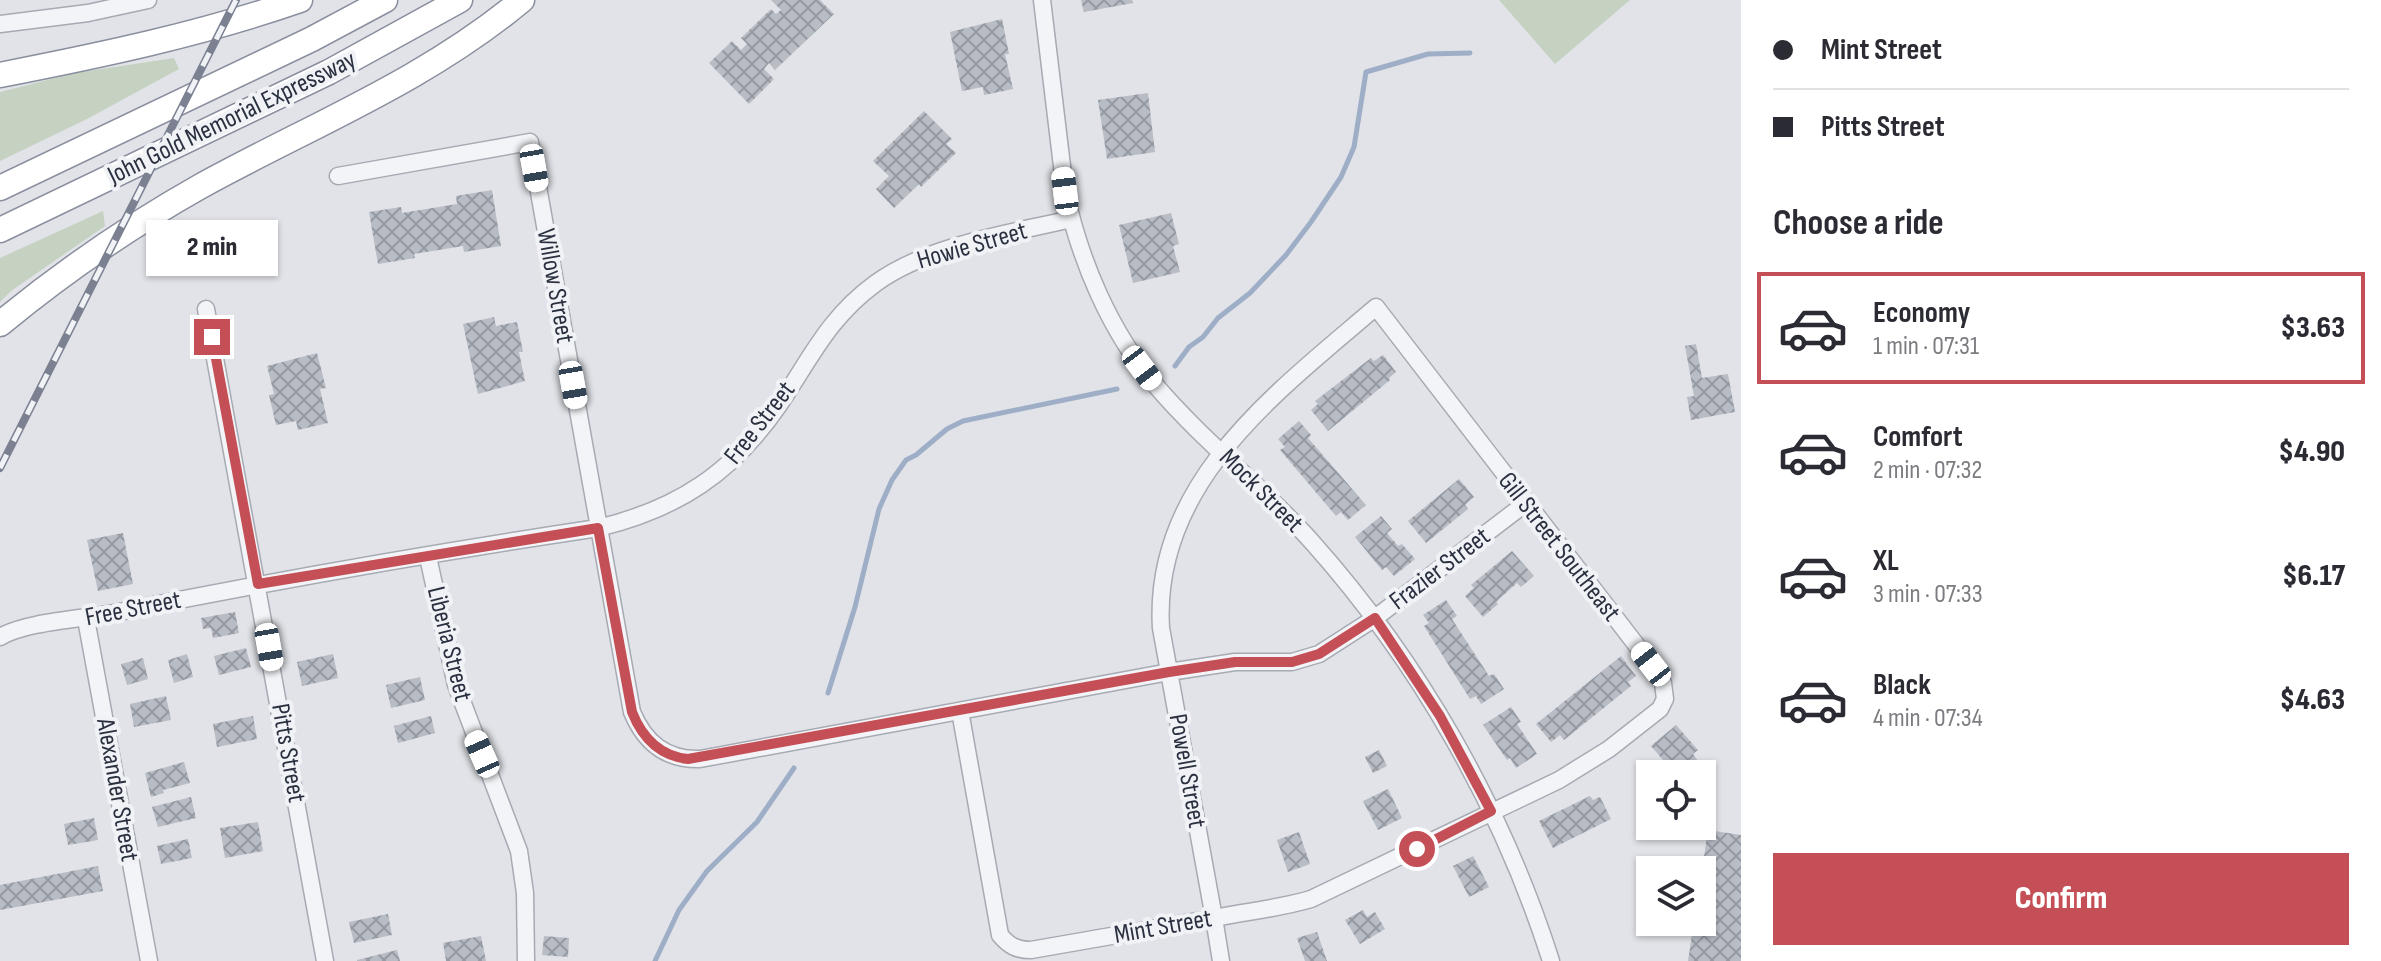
<!DOCTYPE html>
<html lang="en">
<head>
<meta charset="utf-8">
<style>
  :root { --surface:#fff; --page:#f7f7f7; --text:#2b2b33; --muted:#7c7c81; --line:#e1e1e2; --accent:#c44f56 }
  body { margin:0; font-family:"Sofia Sans Condensed",sans-serif; background:var(--page); color:var(--text); height:100vh; display:flex; flex-direction:column; font-size:30px; white-space:nowrap }
  * { box-sizing:border-box; margin:0 }
  p { font-size:26px; color:var(--muted) }
  .icon { flex:none; width:44px; height:44px; fill:none; stroke:currentColor; stroke-width:2; stroke-linecap:round; stroke-linejoin:round }
  .map { position:relative; flex:1; overflow:hidden }
  .details { display:flex; flex-direction:column; background:var(--surface); width:640px }
  .details>* { flex:none }
  .guide { display:grid; align-content:center; height:176px; padding:0 32px; background:var(--surface) }
  .tools { position:absolute; left:1636px; top:760px; display:grid; gap:16px }
  .tools a { display:grid; place-items:center; width:80px; height:80px; border-radius:0px; background:var(--surface); box-shadow:0 2px 6px #0004; font-size:40px }
  .end { position:absolute; width:36px; height:36px; margin:-18px; border:10px solid #c44f56; background:#fff; box-shadow:0 0 0 4px #fff }
  .from { border-radius:50% }
  .bubble { position:absolute; height:56px; border-radius:0px; background:var(--surface); box-shadow:0 2px 6px #0004; font-size:26px; font-weight:800; line-height:56px; text-align:center }
  .car { position:absolute; width:24px; height:48px; margin:-24px -12px; border-radius:10px; box-shadow:0 0 6px 2px #0007; background:linear-gradient(#fff 24%,#345 0 40%,#fff 0 76%,#345 0 86%,#fff 0) }
  .guide b { display:flex; align-items:center; gap:28px; height:76px; font-size:30px }
  .guide b+b { border-top:2px solid var(--line) }
  .guide i { width:20px; height:20px; background:var(--text) }
  ul { padding:0; list-style:none }
  li { display:flex; align-items:center; gap:24px; height:112px; margin:0 16px 12px; padding:0 16px; border:4px solid transparent; border-radius:0px }
  li div { flex:1 }
  li b { display:block; font-size:30px }
  li em { font-style:normal; font-weight:800 }
  li.on { border-color:var(--accent) }
  li>.icon { width:72px; height:72px; stroke-width:1.5 }
  h2 { padding:0 32px; font-size:36px; line-height:96px }
  .cta { display:flex; gap:16px; margin-top:auto; padding:16px 32px }
  .cta a { flex:1; height:92px; border-radius:0px; background:var(--accent); color:#fff; font-size:32px; font-weight:800; line-height:92px; text-align:center }
  main { display:flex; flex:1; min-height:0 }
  .map>svg:first-child { display:block }
  .green { fill:#c5d2c2 }
  .lines { fill:none; stroke-linecap:round; stroke-linejoin:round }
  .stream { stroke:#9eaec6; stroke-width:5 }
  .building { fill:url(#building-cross-hatch) }
  .minor-casing { stroke:#a6aab2; stroke-width:19 }
  .highway-casing { stroke:#898f9e; stroke-width:27 }
  .minor { stroke:#f3f4f7; stroke-width:16 }
  .highway { stroke:#fff; stroke-width:24 }
  .rail-casing { stroke:#7b8191; stroke-width:8 }
  .rail { stroke:#f0f2f6; stroke-width:5; stroke-dasharray:15; stroke-linecap:butt }
  .route { stroke:#c44f56; stroke-width:10 }
  .labels { text-anchor:middle; dominant-baseline:central; stroke-width:8; stroke-linejoin:round; paint-order:stroke }
  .street-label { font-size:26px; fill:#2a303f; stroke:#f0f2f6 }
</style>
</head>
<body>
<main>
<div class="map">
<svg width="1741" height="961" viewBox="0 0 1741 961">
  <defs>
    <pattern id="building-cross-hatch" width="8" height="8" patternUnits="userSpaceOnUse" patternTransform="scale(2)"><rect width="8" height="8" fill="#b8bcc5"/><path d="M0 0l8 8M0 8l8-8" fill="none" stroke="#9699a1"/></pattern>
  </defs>
  <rect width="100%" height="100%" fill="#e1e3e8"/>
  <path class="green" d="M 1499,0 L 1630,0 L 1555,64 Z
    M 174,58 L 179,69 L 87,119 L 0,161 L 0,92 L 75,73 Z
    M 103,211 L 105,226 L 11,291 L 0,302 L 0,258 Z"/>
  <g class="lines">
    <path class="stream" d="M 1175,366 L 1189,347 L 1203,337 L 1218,318 L 1250,293 L 1286,255 L 1311,222 L 1341,177 L 1354,147 L 1366,72 L 1428,54 L 1470,53
      M 828,693 L 855,607 L 879,509 L 892,480 L 906,460 L 916,455 L 947,429 L 963,421 L 1117,389
      M 655,961 L 679,910 L 707,871 L 757,822 L 794,768"/>
  </g>
  <path class="building" d="M 771,0 L 820,0 L 834,14 L 775,70 L 769,63 L 764,69 L 774,79 L 749,104 L 709,63 L 732,41 L 741,50 L 747,44 L 741,38 L 771,9 L 776,14 L 781,10 Z
    M 1081,0 L 1132,0 L 1133,3 L 1084,12 Z
    M 1002,19 L 1009,54 L 1005,54 L 1013,89 L 984,95 L 983,87 L 962,91 L 950,32 Z
    M 1148,93 L 1155,152 L 1107,159 L 1098,100 Z
    M 924,111 L 952,139 L 946,144 L 956,153 L 921,187 L 919,184 L 894,208 L 876,189 L 889,176 L 873,161 Z
    M 492,190 L 501,246 L 464,252 L 463,246 L 414,254 L 415,258 L 378,264 L 369,212 L 401,207 L 402,213 L 457,204 L 456,196 Z
    M 1171,213 L 1179,244 L 1173,246 L 1180,272 L 1133,283 L 1119,225 Z
    M 494,317 L 496,326 L 517,322 L 523,352 L 519,352 L 525,381 L 478,394 L 463,324 Z
    M 1696,344 L 1702,378 L 1728,374 L 1735,412 L 1691,420 L 1687,397 L 1694,396 L 1685,346 Z
    M 317,353 L 326,388 L 320,389 L 328,423 L 298,430 L 296,421 L 276,425 L 269,395 L 274,394 L 267,366 Z
    M 1383,355 L 1396,372 L 1389,378 L 1390,380 L 1328,431 L 1311,410 L 1318,404 L 1315,401 L 1371,358 L 1374,361 Z
    M 1299,421 L 1311,435 L 1308,438 L 1366,505 L 1348,520 L 1341,512 L 1336,516 L 1280,450 L 1285,447 L 1278,439 Z
    M 1459,479 L 1474,497 L 1465,505 L 1468,509 L 1426,543 L 1408,521 Z
    M 1381,516 L 1392,529 L 1387,533 L 1398,546 L 1402,544 L 1415,559 L 1394,576 L 1386,567 L 1382,570 L 1355,537 Z
    M 123,533 L 133,584 L 98,591 L 87,540 Z
    M 1512,551 L 1534,576 L 1521,587 L 1517,583 L 1496,602 L 1498,604 L 1483,617 L 1465,596 L 1474,588 L 1471,585 Z
    M 1446,600 L 1457,616 L 1452,619 L 1489,676 L 1494,674 L 1504,689 L 1481,704 L 1476,696 L 1470,699 L 1424,626 L 1429,623 L 1423,615 Z
    M 235,612 L 239,633 L 213,638 L 211,628 L 203,629 L 201,618 Z
    M 246,648 L 251,667 L 219,675 L 214,656 Z
    M 187,654 L 193,677 L 174,683 L 168,660 Z
    M 333,654 L 338,678 L 302,686 L 297,662 Z
    M 1621,656 L 1636,676 L 1628,682 L 1631,686 L 1564,740 L 1560,735 L 1551,742 L 1536,724 Z
    M 143,658 L 148,679 L 127,685 L 121,664 Z
    M 420,677 L 425,700 L 391,708 L 386,685 Z
    M 166,696 L 171,720 L 134,727 L 130,704 Z
    M 1511,707 L 1521,722 L 1517,724 L 1537,754 L 1516,768 L 1510,758 L 1507,760 L 1483,725 Z
    M 253,716 L 257,739 L 217,747 L 213,724 Z
    M 431,716 L 435,733 L 398,743 L 394,726 Z
    M 1676,725 L 1698,750 L 1693,754 L 1701,765 L 1690,774 L 1675,774 L 1651,746 Z
    M 1379,750 L 1387,766 L 1373,773 L 1365,757 Z
    M 184,762 L 190,783 L 163,790 L 164,793 L 151,797 L 145,773 Z
    M 1388,789 L 1402,818 L 1378,830 L 1363,801 Z
    M 1590,796 L 1593,800 L 1600,797 L 1611,819 L 1553,848 L 1539,821 Z
    M 191,797 L 196,818 L 158,827 L 152,807 Z
    M 94,818 L 98,840 L 68,845 L 64,824 Z
    M 258,822 L 263,851 L 225,858 L 220,828 Z
    M 1708,830 L 1741,835 L 1741,961 L 1688,961 L 1694,922 L 1702,922 L 1702,870 Z
    M 1299,832 L 1310,864 L 1288,872 L 1277,840 Z
    M 188,839 L 192,858 L 161,864 L 157,846 Z
    M 1473,856 L 1489,887 L 1469,897 L 1453,866 Z
    M 98,866 L 103,891 L 0,910 L 0,885 Z
    M 1363,910 L 1367,917 L 1375,912 L 1385,929 L 1360,944 L 1345,920 Z
    M 388,914 L 392,935 L 354,943 L 349,922 Z
    M 1317,932 L 1327,961 L 1305,961 L 1297,938 Z
    M 481,936 L 486,961 L 446,961 L 443,943 Z
    M 544,936 L 569,938 L 568,957 L 542,955 Z
    M 397,950 L 400,961 L 357,961 L 357,960 Z"/>
  <g class="lines">
    <g class="minor-casing">
      <path id="minor" d="M 1042,0 L 1065,191 C 1080,261 1110,332 1157,387 C 1205,443 1263,487 1312,542 C 1419,662 1502,807 1551,961
        M 0,24 L 88,13 L 148,0
        M 338,176 L 530,142 L 632,712 C 645,743 666,760 700,759 L 1169,672 L 1235,662 L 1292,662 L 1319,654 L 1375,618 L 1526,503
        M 206,309 L 325,961
        M 428,557 L 456,685 L 519,851 L 525,893 L 526,961
        M 86,619 L 149,961
        M 0,637 C 27,621 86,619 119,612 C 278,580 438,552 598,528 C 678,509 732,473 779,405 C 811,358 828,318 876,283 C 929,245 1008,234 1071,219
        M 960,711 L 1000,935 C 1009,946 1017,950 1031,950 C 1094,939 1157,928 1220,917 C 1250,911 1281,908 1311,899 L 1559,780 L 1609,749 L 1660,709 L 1665,699 L 1663,683 L 1651,664 L 1376,307 C 1277,392 1152,483 1161,628 L 1214,918 L 1221,961"/>
    </g>
    <g class="highway-casing">
      <path id="highway" d="M 0,75 C 102,55 202,34 300,0
        M 0,188 L 312,39 L 385,0
        M 0,230 L 329,72 L 460,0
        M 0,324 C 63,272 130,226 201,186 C 310,126 425,81 522,0"/>
    </g>
    <use href="#minor" class="minor"/>
    <use href="#highway" class="highway"/>
    <g class="rail-casing">
      <path id="rail" d="M 0,468 L 236,0"/>
    </g>
    <use href="#rail" class="rail"/>
  </g>
  <g class="lines">
    <path class="route" d="M 212,337 L 258,584 L 598,528 L 632,712 C 642,737 659,756 688,759 L 1169,672 L 1235,662 L 1292,662 L 1319,654 L 1375,618 L 1440,716 L 1491,811 L 1417,849"/>
  </g>
  <g class="labels">
    <g class="street-label">
      <text transform="translate(232 118) rotate(-26)">John Gold Memorial Expressway</text>
      <text transform="translate(972 246) rotate(-16)">Howie Street</text>
      <text transform="translate(555 286) rotate(80)">Willow Street</text>
      <text transform="translate(760 423) rotate(-52)">Free Street</text>
      <text transform="translate(1261 491) rotate(45)">Mock Street</text>
      <text transform="translate(1559 547) rotate(52)">Gill Street Southeast</text>
      <text transform="translate(1440 569) rotate(-37)">Frazier Street</text>
      <text transform="translate(133 609) rotate(-11)">Free Street</text>
      <text transform="translate(449 644) rotate(76)">Liberia Street</text>
      <text transform="translate(288 753) rotate(80)">Pitts Street</text>
      <text transform="translate(1187 771) rotate(80)">Powell Street</text>
      <text transform="translate(117 790) rotate(80)">Alexander Street</text>
      <text transform="translate(1163 927) rotate(-10)">Mint Street</text>
    </g>
  </g>
</svg>
<div class="tools">
<a><svg class="icon" aria-label="locate" viewBox="0 0 24 24"><circle cx="12" cy="12" r="6"/><path d="M12 2v4M12 18v4M2 12h4M18 12h4"/></svg></a>
<a><svg class="icon" aria-label="layers" viewBox="0 0 24 24"><path d="M12 4l9 5-9 5-9-5zM3 14l9 5 9-5"/></svg></a>
</div>
<i class="end from" style="left:1417px;top:849px"></i>
<i class="end" style="left:212px;top:337px"></i>
<div class="bubble" style="left:146px;top:220px;width:132px">2 min</div>
<i class="car" style="left:534px;top:168px;rotate:170deg"></i>
<i class="car" style="left:1065px;top:191px;rotate:353deg"></i>
<i class="car" style="left:1142px;top:368px;rotate:143deg"></i>
<i class="car" style="left:573px;top:385px;rotate:170deg"></i>
<i class="car" style="left:269px;top:647px;rotate:170deg"></i>
<i class="car" style="left:1651px;top:664px;rotate:322deg"></i>
<i class="car" style="left:482px;top:754px;rotate:336deg"></i>
</div>
<section class="details">
<div class="guide">
<b><i class="from"></i>Mint Street</b>
<b><i></i>Pitts Street</b>
</div>
<h2>Choose a ride</h2>
<ul>
<li class="on"><svg class="icon" aria-label="car" viewBox="0 0 24 24"><path d="M5 17H2v-5l4-1 3-4h7l3 4 3 1v5h-3M9 17h6M6 11h13"/><circle cx="7" cy="17" r="2"/><circle cx="17" cy="17" r="2"/></svg><div><b>Economy</b><p>1 min · 07:31</p></div><em>$3.63</em></li>
<li><svg class="icon" aria-label="car" viewBox="0 0 24 24"><path d="M5 17H2v-5l4-1 3-4h7l3 4 3 1v5h-3M9 17h6M6 11h13"/><circle cx="7" cy="17" r="2"/><circle cx="17" cy="17" r="2"/></svg><div><b>Comfort</b><p>2 min · 07:32</p></div><em>$4.90</em></li>
<li><svg class="icon" aria-label="car" viewBox="0 0 24 24"><path d="M5 17H2v-5l4-1 3-4h7l3 4 3 1v5h-3M9 17h6M6 11h13"/><circle cx="7" cy="17" r="2"/><circle cx="17" cy="17" r="2"/></svg><div><b>XL</b><p>3 min · 07:33</p></div><em>$6.17</em></li>
<li><svg class="icon" aria-label="car" viewBox="0 0 24 24"><path d="M5 17H2v-5l4-1 3-4h7l3 4 3 1v5h-3M9 17h6M6 11h13"/><circle cx="7" cy="17" r="2"/><circle cx="17" cy="17" r="2"/></svg><div><b>Black</b><p>4 min · 07:34</p></div><em>$4.63</em></li>
</ul>
<div class="cta"><a>Confirm</a></div>
</section>
</main>
</body>
</html>
